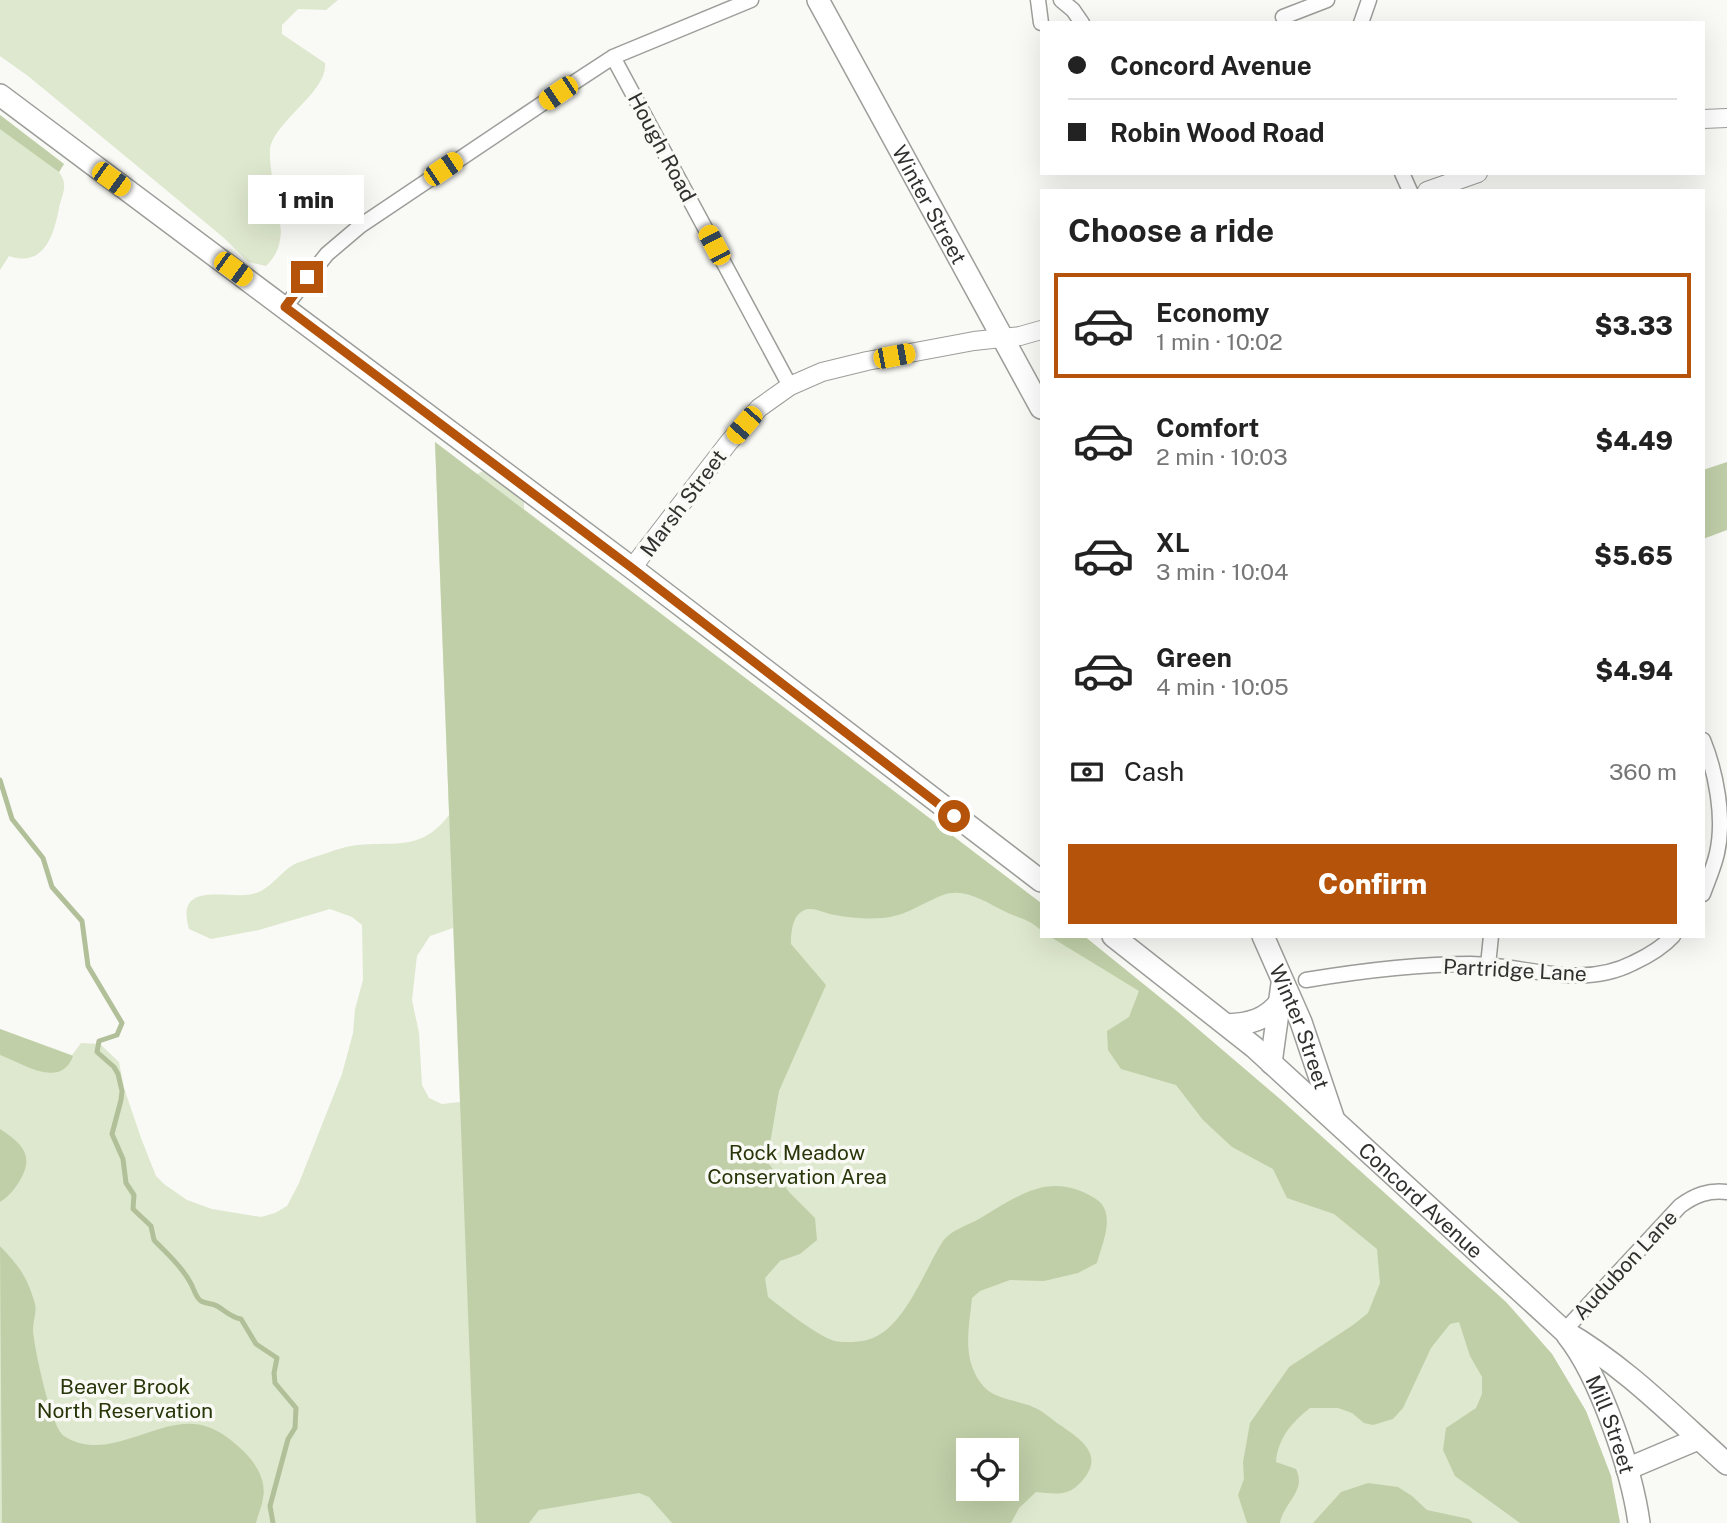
<!DOCTYPE html>
<html lang="en">
<head>
<meta charset="utf-8">
<style>
  :root { --surface:#fff; --page:#f2f2f2; --text:#222; --muted:#767676; --line:#e0e0e0; --accent:#b45309 }
  body { margin:0; font-family:"Public Sans",sans-serif; background:var(--page); color:var(--text); height:100vh; display:flex; flex-direction:column; font-size:26px; white-space:nowrap }
  * { box-sizing:border-box; margin:0 }
  p { font-size:23px; color:var(--muted) }
  .icon { flex:none; width:38px; height:38px; fill:none; stroke:currentColor; stroke-width:2; stroke-linecap:round; stroke-linejoin:round }
  .map { position:relative; flex:1; overflow:hidden }
  .sheet { position:absolute; left:1040px; top:189px; width:665px; height:749px; display:flex; flex-direction:column; background:var(--surface); border-radius:0px; box-shadow:0 7px 28px #0002 }
  .sheet>* { flex:none }
  .guide { position:absolute; left:1040px; top:21px; width:665px; height:154px; border-radius:0px; box-shadow:0 7px 28px #0002; display:grid; align-content:center; height:154px; padding:0 28px; background:var(--surface) }
  .tools { position:absolute; left:956px; top:1438px; display:grid; gap:14px }
  .tools a { display:grid; place-items:center; width:63px; height:63px; border-radius:0px; background:var(--surface); box-shadow:0 7px 28px #0002; font-size:35px }
  .end { position:absolute; width:32px; height:32px; margin:-16px; border:9px solid #b45309; background:#fff; box-shadow:0 0 0 4px #fff }
  .from { border-radius:50% }
  .bubble { position:absolute; height:49px; border-radius:0px; background:var(--surface); box-shadow:0 7px 28px #0002; font-size:23px; font-weight:800; line-height:49px; text-align:center }
  .car { position:absolute; width:21px; height:42px; margin:-21px -10px; border-radius:9px; box-shadow:0 0 5px 2px #0007; background:linear-gradient(#f5c518 24%,#345 0 40%,#f5c518 0 76%,#345 0 86%,#f5c518 0) }
  .guide b { display:flex; align-items:center; gap:24px; height:66px; font-size:26px }
  .guide b+b { border-top:2px solid var(--line) }
  .guide i { width:18px; height:18px; background:var(--text) }
  ul { padding:0; list-style:none }
  li { display:flex; align-items:center; gap:21px; height:105px; margin:0 14px 10px; padding:0 14px; border:4px solid transparent; border-radius:0px }
  li div { flex:1 }
  li b { display:block; font-size:26px }
  li em { font-style:normal; font-weight:800 }
  li.active { border-color:var(--accent) }
  li>.icon { width:63px; height:63px; stroke-width:1.5 }
  h2 { padding:0 28px; font-size:32px; line-height:84px }
  .pay { display:flex; align-items:center; gap:18px; height:77px; padding:0 28px; font-size:26px }
  .pay p { margin-inline-start:auto }
  .button { display:flex; gap:14px; margin-top:auto; padding:14px 28px }
  .button a { flex:1; height:80px; border-radius:0px; background:var(--accent); color:#fff; font-size:28px; font-weight:800; line-height:80px; text-align:center }
  .map>svg:first-child { display:block }
  .green { fill:#dee8ce; fill-rule:evenodd }
  .forest { fill:#c0cfa8; fill-rule:evenodd }
  .lines { fill:none; stroke-linecap:round; stroke-linejoin:round }
  .stream { stroke:#b2c099; stroke-width:5 }
  .minor-casing { stroke:#9c9e9a; stroke-width:17 }
  .tertiary-casing { stroke:#9c9e9a; stroke-width:20 }
  .secondary-casing { stroke:#9c9e9a; stroke-width:24 }
  .minor { stroke:#fff; stroke-width:14 }
  .tertiary { stroke:#fff; stroke-width:18 }
  .secondary { stroke:#fff; stroke-width:21 }
  .route { stroke:#b45309; stroke-width:9 }
  .labels { text-anchor:middle; dominant-baseline:central; stroke-width:7; stroke-linejoin:round; paint-order:stroke }
  .street-label { font-size:21px; fill:#30302f; stroke:#f9faf6 }
  .park-label { font-size:21px; fill:#283508; stroke:#f9faf6 }
</style>
</head>
<body>
<div class="map">
<svg width="1727" height="1523" viewBox="0 0 1727 1523">
  <rect width="100%" height="100%" fill="#f9faf6"/>
  <path class="green" d="M 0,0 L 338,0 L 326,10 L 298,9 L 282,25 L 282,34 L 325,63 C 328,90 282,116 271,144 C 266,157 279,212 281,231 C 280,246 277,255 266,266 L 248,262 L 224,238 L 142,170 L 28,76 L 0,56 Z
    M 0,115 L 64,164 L 59,172 C 69,185 62,194 59,208 C 54,235 44,268 9,256 L 0,270 Z
    M 435,442 L 477,474 L 502,462 L 524,479 L 524,509 L 1041,903 L 1041,936 L 1084,936 L 1178,1012 L 1280,1099 L 1506,1302 L 1552,1354 L 1586,1411 L 1611,1476 L 1620,1523 L 0,1523 L 0,1029 L 72,1055 L 81,1043 L 100,1044 L 119,1062 L 124,1088 L 141,1138 L 156,1176 L 164,1184 L 187,1200 L 212,1209 L 261,1217 L 275,1213 L 287,1206 L 299,1183 L 342,1074 L 353,1033 L 355,1009 L 363,980 L 362,925 L 352,917 L 330,909 L 259,930 L 211,939 L 189,929 C 174,877 232,902 256,893 C 274,887 283,867 300,862 C 315,857 331,851 346,847 C 389,838 418,856 449,815 ZM 453,928 L 460,1102 L 442,1104 L 429,1098 L 422,1085 L 419,1033 L 412,1000 L 417,956 L 430,936 ZM 968,1451 L 1006,1451 L 1006,1489 L 968,1489 Z"/>
  <path class="forest" d="M 0,115 L 64,164 L 59,172 L 0,129 Z
    M 435,442 L 1041,903 L 1041,930 C 1027,918 1020,919 1004,911 C 986,902 964,887 943,895 C 922,903 906,916 883,918 C 867,919 850,918 835,915 C 827,914 816,908 809,909 C 792,911 791,932 791,944 L 826,985 L 779,1091 L 767,1161 L 789,1192 L 815,1218 L 817,1240 L 800,1254 L 780,1261 L 765,1278 L 768,1297 C 782,1308 819,1337 835,1341 C 842,1343 860,1342 867,1340 C 904,1331 924,1270 943,1241 C 951,1230 968,1225 979,1219 C 1020,1195 1050,1170 1096,1199 C 1117,1213 1102,1244 1097,1263 L 1078,1273 L 1044,1281 L 1010,1280 L 980,1291 L 972,1298 C 969,1328 962,1356 980,1382 C 992,1400 1015,1399 1033,1407 C 1042,1410 1051,1419 1060,1425 C 1085,1442 1107,1458 1077,1486 C 1065,1497 1050,1493 1036,1492 L 1019,1508 L 1011,1523 L 672,1523 L 649,1497 L 639,1493 L 539,1510 L 529,1523 L 476,1523 ZM 968,1451 L 1006,1451 L 1006,1489 L 968,1489 Z
    M 1727,462 L 1727,530 L 1703,539 L 1703,470 Z
    M 1049,936 L 1084,936 L 1178,1012 L 1280,1099 L 1506,1302 L 1552,1354 L 1586,1411 L 1611,1476 L 1620,1523 L 1520,1523 L 1455,1476 L 1443,1450 L 1446,1428 L 1476,1408 L 1482,1394 L 1482,1377 L 1470,1356 L 1459,1322 L 1450,1324 L 1431,1348 L 1403,1408 L 1393,1419 L 1373,1425 L 1364,1423 L 1352,1413 L 1338,1408 L 1310,1408 C 1292,1422 1278,1438 1276,1462 L 1296,1469 C 1307,1491 1284,1502 1280,1523 L 1247,1523 L 1238,1495 L 1244,1479 L 1243,1462 L 1250,1423 L 1289,1367 L 1353,1325 L 1368,1313 L 1380,1283 L 1377,1249 L 1334,1214 L 1287,1198 L 1273,1169 L 1232,1147 L 1203,1120 L 1176,1085 L 1121,1069 L 1108,1050 L 1107,1031 L 1129,1017 L 1139,991 Z
    M 0,1029 L 73,1056 C 61,1090 22,1063 0,1055 Z
    M 0,1129 C 23,1144 35,1156 19,1182 C 14,1190 8,1197 0,1202 Z
    M 0,1246 C 19,1266 27,1276 35,1304 C 37,1312 33,1321 33,1330 C 34,1348 51,1427 64,1436 C 110,1466 163,1410 208,1427 C 220,1431 230,1439 239,1447 C 253,1459 267,1478 263,1498 C 262,1506 258,1515 256,1523 L 2,1523 Z
    M 1368,1483 L 1398,1487 L 1412,1496 L 1427,1510 L 1469,1519 L 1473,1523 L 1313,1523 L 1341,1492 Z"/>
  <g class="lines">
    <path class="stream" d="M 0,780 L 12,819 L 43,858 L 52,887 L 82,921 L 88,966 L 122,1023 L 117,1035 L 99,1041 L 97,1052 L 114,1067 L 118,1074 L 122,1091 L 121,1100 L 112,1134 L 123,1159 L 126,1183 L 134,1195 L 133,1209 L 151,1226 L 154,1240 C 166,1253 181,1265 190,1282 C 194,1288 195,1297 201,1301 C 206,1304 212,1303 217,1306 C 226,1311 230,1317 241,1319 L 256,1344 L 277,1358 L 274,1373 L 275,1383 L 296,1408 L 295,1428 L 288,1439 L 270,1506 L 273,1523"/>
    <g class="minor-casing">
      <path id="minor" d="M 1038,0 L 1041,23
        M 1061,0 L 1073,10 L 1082,23
        M 1283,17 L 1327,0
        M 1361,23 L 1369,0
        M 613,57 L 790,386
        M 1402,173 L 1410,191
        M 285,307 L 327,254 L 360,226 L 558,93 L 613,57 L 751,0
        M 1703,740 C 1716,772 1725,818 1717,853 C 1714,867 1708,880 1703,894
        M 1488,965 L 1491,936
        M 1306,980 C 1360,971 1416,964 1471,964 C 1526,965 1580,990 1633,963 C 1648,956 1662,948 1673,936
        M 1564,1331 L 1680,1206 C 1695,1195 1708,1190 1727,1192"/>
    </g>
    <g class="tertiary-casing">
      <path id="tertiary" d="M 1703,119 L 1727,118
        M 1427,191 L 1478,173
        M 632,568 L 729,442 L 759,408 L 790,386 L 822,372 L 867,361 L 974,341 L 1020,336 L 1041,330"/>
    </g>
    <g class="secondary-casing">
      <g id="secondary">
        <path id="s1" d="M 818,0 L 1041,408"/>
        <path d="M 0,95 L 632,568 L 1041,881"/>
        <path id="s2" d="M 1113,936 L 1254,1047 L 1564,1331 C 1625,1366 1674,1417 1727,1464"/>
        <path id="s3" d="M 1263,936 L 1301,1022 L 1333,1117"/>
        <path d="M 1227,1025 C 1249,1024 1266,1020 1280,1002"/>
        <path d="M 1271,1063 L 1282,984"/>
        <path id="s4" d="M 1567,1335 C 1600,1376 1632,1471 1639,1523"/>
        <path d="M 1627,1469 L 1698,1439"/>
      </g>
    </g>
    <use href="#minor" class="minor"/>
    <use href="#tertiary" class="tertiary"/>
    <use href="#secondary" class="secondary"/>
  </g>
  <g class="lines">
    <path class="route" d="M 307,277 L 285,307 L 632,568 L 954,816"/>
  </g>
  <g class="labels">
    <g class="street-label">
      <text transform="translate(662 147) rotate(62)">Hough Road</text>
      <text stroke="none"><textPath href="#s1" startOffset="233">Winter Street</textPath></text>
      <text transform="translate(683 503) rotate(-53)">Marsh Street</text>
      <text transform="translate(1515 970) rotate(3)">Partridge Lane</text>
      <text stroke="none"><textPath href="#s3" startOffset="98">Winter Street</textPath></text>
      <text stroke="none"><textPath href="#s2" startOffset="406">Concord Avenue</textPath></text>
      <text transform="translate(1625 1265) rotate(-47)">Audubon Lane</text>
      <text stroke="none"><textPath href="#s4" startOffset="100">Mill Street</textPath></text>
    </g>
    <g class="park-label">
      <text x="797" y="1152">Rock Meadow<tspan x="797" dy="24">Conservation Area</tspan></text>
      <text x="125" y="1386">Beaver Brook<tspan x="125" dy="24">North Reservation</tspan></text>
    </g>
  </g>
</svg>
<div class="tools">
<a><svg class="icon" aria-label="locate" viewBox="0 0 24 24"><circle cx="12" cy="12" r="6"/><path d="M12 2v4M12 18v4M2 12h4M18 12h4"/></svg></a>
</div>
<i class="end from" style="left:954px;top:816px"></i>
<i class="end" style="left:307px;top:277px"></i>
<div class="bubble" style="left:248px;top:175px;width:116px">1 min</div>
<i class="car" style="left:558px;top:93px;rotate:236deg"></i>
<i class="car" style="left:443px;top:169px;rotate:56deg"></i>
<i class="car" style="left:111px;top:179px;rotate:126deg"></i>
<i class="car" style="left:714px;top:245px;rotate:332deg"></i>
<i class="car" style="left:233px;top:269px;rotate:126deg"></i>
<i class="car" style="left:894px;top:356px;rotate:79deg"></i>
<i class="car" style="left:744px;top:425px;rotate:221deg"></i>
<div class="guide">
<b><i class="from"></i>Concord Avenue</b>
<b><i></i>Robin Wood Road</b>
</div>
<section class="sheet">
<h2>Choose a ride</h2>
<ul>
<li class="active"><svg class="icon" aria-label="car" viewBox="0 0 24 24"><path d="M5 17H2v-5l4-1 3-4h7l3 4 3 1v5h-3M9 17h6M6 11h13"/><circle cx="7" cy="17" r="2"/><circle cx="17" cy="17" r="2"/></svg><div><b>Economy</b><p>1 min · 10:02</p></div><em>$3.33</em></li>
<li><svg class="icon" aria-label="car" viewBox="0 0 24 24"><path d="M5 17H2v-5l4-1 3-4h7l3 4 3 1v5h-3M9 17h6M6 11h13"/><circle cx="7" cy="17" r="2"/><circle cx="17" cy="17" r="2"/></svg><div><b>Comfort</b><p>2 min · 10:03</p></div><em>$4.49</em></li>
<li><svg class="icon" aria-label="car" viewBox="0 0 24 24"><path d="M5 17H2v-5l4-1 3-4h7l3 4 3 1v5h-3M9 17h6M6 11h13"/><circle cx="7" cy="17" r="2"/><circle cx="17" cy="17" r="2"/></svg><div><b>XL</b><p>3 min · 10:04</p></div><em>$5.65</em></li>
<li><svg class="icon" aria-label="car" viewBox="0 0 24 24"><path d="M5 17H2v-5l4-1 3-4h7l3 4 3 1v5h-3M9 17h6M6 11h13"/><circle cx="7" cy="17" r="2"/><circle cx="17" cy="17" r="2"/></svg><div><b>Green</b><p>4 min · 10:05</p></div><em>$4.94</em></li>
</ul>
<div class="pay"><svg class="icon" aria-label="cash" viewBox="0 0 24 24"><path d="M3 7h18v10H3z"/><circle cx="12" cy="12" r="2"/></svg>Cash<p>360 m</p></div>
<div class="button"><a>Confirm</a></div>
</section>
</div>
</body>
</html>
